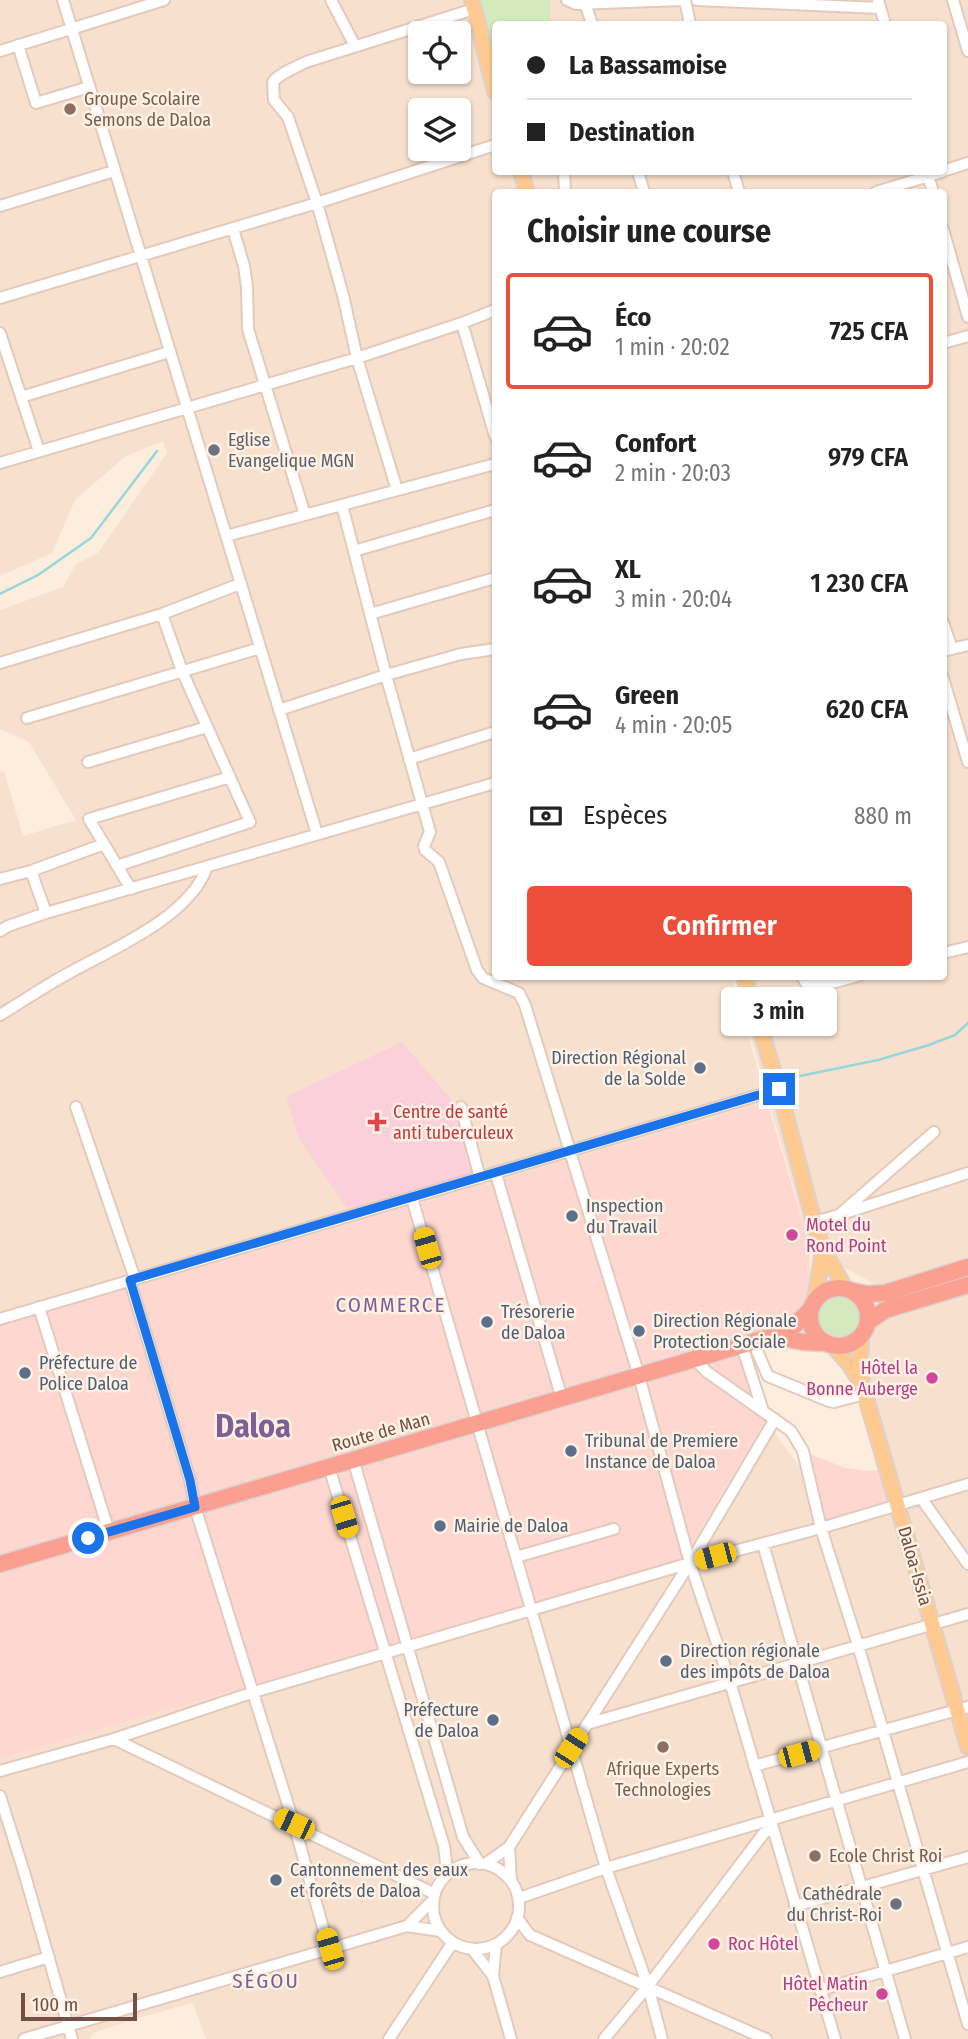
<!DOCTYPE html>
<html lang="fr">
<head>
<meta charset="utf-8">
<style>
  :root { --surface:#fff; --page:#f2f2f2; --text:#222; --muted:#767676; --line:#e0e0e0; --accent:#ee4f3b }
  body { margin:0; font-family:"Fira Sans Condensed",sans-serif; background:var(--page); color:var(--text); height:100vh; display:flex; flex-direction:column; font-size:26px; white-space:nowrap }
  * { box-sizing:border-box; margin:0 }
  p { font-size:23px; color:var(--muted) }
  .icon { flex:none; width:38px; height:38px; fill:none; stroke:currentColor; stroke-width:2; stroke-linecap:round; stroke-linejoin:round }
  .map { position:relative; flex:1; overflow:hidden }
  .sheet { position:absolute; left:492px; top:189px; width:455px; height:791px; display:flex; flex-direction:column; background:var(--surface); border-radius:7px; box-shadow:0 2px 5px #0004 }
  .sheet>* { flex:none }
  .guide { position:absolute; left:492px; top:21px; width:455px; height:154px; border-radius:7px; box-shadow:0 2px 5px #0004; display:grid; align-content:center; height:154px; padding:0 35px; background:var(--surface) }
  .buttons { position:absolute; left:408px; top:21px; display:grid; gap:14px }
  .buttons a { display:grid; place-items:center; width:63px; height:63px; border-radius:7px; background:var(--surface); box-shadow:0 2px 5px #0004; font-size:35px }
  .scale { position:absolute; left:21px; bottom:18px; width:116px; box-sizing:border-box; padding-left:7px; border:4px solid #735045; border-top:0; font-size:19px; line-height:24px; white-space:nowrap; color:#735045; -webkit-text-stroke:5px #fff1e4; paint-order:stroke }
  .end { position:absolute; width:32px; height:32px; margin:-16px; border:9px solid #1a73e8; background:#fff; box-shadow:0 0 0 4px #fff }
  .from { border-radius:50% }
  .bubble { position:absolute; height:49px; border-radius:7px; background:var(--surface); box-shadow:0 2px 5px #0004; font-size:23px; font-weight:600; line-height:49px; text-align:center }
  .car { position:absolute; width:21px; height:42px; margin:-21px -10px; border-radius:9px; box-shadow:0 0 5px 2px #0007; background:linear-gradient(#f5c518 24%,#345 0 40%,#f5c518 0 76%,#345 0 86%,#f5c518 0) }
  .guide b { display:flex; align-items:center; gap:24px; height:66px; font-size:26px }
  .guide b+b { border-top:2px solid var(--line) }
  .guide i { width:18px; height:18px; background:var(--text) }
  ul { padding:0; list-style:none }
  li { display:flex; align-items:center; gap:21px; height:116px; margin:0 14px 10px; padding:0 21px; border:4px solid transparent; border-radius:7px }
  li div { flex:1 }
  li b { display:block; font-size:26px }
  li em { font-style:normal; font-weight:600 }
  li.on { border-color:var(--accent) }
  li>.icon { width:63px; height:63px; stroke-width:1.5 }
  h2 { padding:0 35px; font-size:32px; line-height:84px }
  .pay { display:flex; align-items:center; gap:18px; height:77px; padding:0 35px; font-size:26px }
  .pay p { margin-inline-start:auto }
  .action { display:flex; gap:14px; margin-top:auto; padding:14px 35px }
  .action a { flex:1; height:80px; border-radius:7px; background:var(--accent); color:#fff; font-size:28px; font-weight:600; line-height:80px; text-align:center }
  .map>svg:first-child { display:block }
  .residential { fill:#f7e0ce; fill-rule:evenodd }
  .commercial { fill:#fed8d0 }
  .medical { fill:#fbd0da }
  .green { fill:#d4eabc }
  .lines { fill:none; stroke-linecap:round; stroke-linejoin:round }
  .stream { stroke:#97d6d9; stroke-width:2.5 }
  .minor-casing { stroke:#e3cabc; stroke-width:14 }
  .major-casing { stroke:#dbd2cf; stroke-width:18 }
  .highway-casing { stroke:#dbd2cf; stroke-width:19 }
  .minor { stroke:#fff; stroke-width:10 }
  .major { stroke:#ffca92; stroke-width:14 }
  .highway { stroke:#fba090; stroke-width:16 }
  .route { stroke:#1a73e8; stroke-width:9 }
  .education-dot { fill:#8d6e63; stroke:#fff1e4; stroke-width:2.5 }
  .worship-dot { fill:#6b7280; stroke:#fff1e4; stroke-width:2.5 }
  .service-dot { fill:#5c6f8a; stroke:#fff1e4; stroke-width:2.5 }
  .health-dot { fill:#e0444e; stroke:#fff1e4; stroke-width:2.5 }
  .hotel-dot { fill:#d1479c; stroke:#fff1e4; stroke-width:2.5 }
  .labels { text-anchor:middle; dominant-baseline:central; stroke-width:5; stroke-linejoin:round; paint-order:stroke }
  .education-label { font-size:18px; fill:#785e54; stroke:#fff1e4; text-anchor:start }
  .worship-label { font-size:18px; fill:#5b616d; stroke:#fff1e4; text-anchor:start }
  .service-label { font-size:18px; fill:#4e5e75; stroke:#fff1e4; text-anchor:start }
  .health-label { font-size:18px; fill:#be3a42; stroke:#fff1e4; text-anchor:start }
  .hotel-label { font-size:18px; fill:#b23c85; stroke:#fff1e4; text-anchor:start }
  .street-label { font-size:18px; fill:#735045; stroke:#fff1e4 }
  .quarter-label { font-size:21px; letter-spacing:2px; fill:#7e6097; stroke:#fff1e4 }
  .town-label { font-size:32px; font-weight:bold; fill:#7e6097; stroke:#fff1e4 }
</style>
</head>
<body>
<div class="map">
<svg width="968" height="2039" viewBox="0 0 968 2039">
  <rect width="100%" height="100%" fill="#fdeddd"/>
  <path class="residential" d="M 0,0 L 968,0 L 968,2039 L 206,2039 L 193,2003 L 145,2016 L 93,2033 L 90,2039 L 0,2039 L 0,1759 L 682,1560 L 766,1421 L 810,1481 L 821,1528 L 898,1505 L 865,1396 L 873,1327 L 905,1296 L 899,1297 L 811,1250 L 734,977 L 943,976 L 943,192 L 495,192 L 495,976 L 732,977 L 767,1102 L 0,1326 L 0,772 L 4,771 L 23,836 L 76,820 L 29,742 L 0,729 L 0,610 L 63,587 L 76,564 L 98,553 L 167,453 L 163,441 L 126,456 L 75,500 L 52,553 L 0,576 ZM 495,24 L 943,24 L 943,172 L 495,172 ZM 420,33 L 458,33 L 458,72 L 420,72 ZM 420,110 L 458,110 L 458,149 L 420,149 Z"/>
  <path class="commercial" d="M 767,1102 L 809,1243 L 810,1282 L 806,1299 L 798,1311 L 787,1321 L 774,1328 L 737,1339 L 757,1401 L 766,1421 L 682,1560 L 0,1759 L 0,1326 Z
    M 805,1452 L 845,1468 L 867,1471 L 879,1470 L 888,1501 L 824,1520 Z"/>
  <path class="medical" d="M 402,1042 L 456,1105 L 475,1173 L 347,1208 L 299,1139 L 286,1097 Z"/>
  <path class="green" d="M 481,0 L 550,0 L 550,24 L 495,24 L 495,52 Z
    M815 1317a24 24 0 1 1 48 0a24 24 0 1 1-48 0Z"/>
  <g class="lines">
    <path class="stream" d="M 0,594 L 38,575 L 91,538 L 157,451
      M 795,1077 L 878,1060 L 929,1045 L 955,1035 L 968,1023"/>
    <g class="minor-casing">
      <path id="minor" d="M 63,0 L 317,834
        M 331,0 L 355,46
        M 567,0 L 576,4 L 682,0
        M 685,0 L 690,24
        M 697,0 L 880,8
        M 878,0 L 885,24
        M 953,0 L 968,51
        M 585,3 L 592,24
        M 18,45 L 36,103 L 89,87
        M 0,51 L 164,0
        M 943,171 L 968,163
        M 564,172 L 565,192
        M 638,172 L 644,192
        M 733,172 L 739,192
        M 927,172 L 933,192
        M 876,192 L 942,172
        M 0,206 L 114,171
        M 233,229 L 244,266 L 247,287 L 248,329 L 305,515
        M 943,229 L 968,317
        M 0,298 L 317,203 L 495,145
        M 462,323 L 495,436
        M 0,333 L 39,451
        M 943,343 L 968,336
        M 21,397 L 169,352
        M 0,463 L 357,358 L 462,323 L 495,310
        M 397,490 L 357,358 L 343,295 L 317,203 L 288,117 L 274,100 L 273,82 C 278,74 297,67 306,62 L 474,9
        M 342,505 L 386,675 L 430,832 L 424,846 L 425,850 L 439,862 L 477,970 L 483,978 L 519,993 L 525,1005 L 639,1376 L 690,1563 L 730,1682 L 835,2039
        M 226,536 L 495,464
        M 354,551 L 495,510
        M 370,614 L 495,578
        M 943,622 L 952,649
        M 943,651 L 968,645
        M 0,663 L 162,614 L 240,584
        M 943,678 L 968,762
        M 279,710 L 386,675 L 461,654 L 495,649
        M 27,718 L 260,648
        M 409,759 L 495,732
        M 88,762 L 207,727
        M 117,866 L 250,822 L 182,671 L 162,614
        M 31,871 L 46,913
        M 0,879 L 31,871 L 104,844
        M 131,889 L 89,819 L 230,777
        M 0,931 L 8,926 L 46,913 L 495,783
        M 943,953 L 968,947
        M 802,976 L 806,983 L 824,985 L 858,976
        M 0,1015 C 23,1001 45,986 69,973 C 112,949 190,917 207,867
        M 76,1107 L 135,1279
        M 461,1107 L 480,1178
        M 496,1174 L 562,1399
        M 412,1198 L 606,1868 L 648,1986 L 662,2039
        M 845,1213 L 968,1173
        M 814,1222 L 839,1215 L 934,1132
        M 130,1281 L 190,1480 L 195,1507 L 294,1824 L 329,1949
        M 39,1307 L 109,1532
        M 0,1319 L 779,1089
        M 742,1346 L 763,1411
        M 757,1351 L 768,1376 L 829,1401 L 834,1402 L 857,1396
        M 695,1360 L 707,1372 L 791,1431 L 803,1451 L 821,1528 L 858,1645 L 968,2024
        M 353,1459 L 463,1837 L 480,1864
        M 329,1467 L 444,1846 L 446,1861 L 444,1877
        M 921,1498 L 968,1564
        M 763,1544 L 905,2039
        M 516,1557 L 614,1529
        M 587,1724 L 968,1614
        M 114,1739 L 435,1894
        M 754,1766 L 968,1707
        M 0,1771 L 114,1739 L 254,1692 L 690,1563 L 821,1528 L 968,1484
        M 0,1796 L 24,1872 L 72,2039
        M 509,1847 L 511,1881
        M433 1906a43 43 0 1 1 86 0a43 43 0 1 1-86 0Z
        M 485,1864 L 509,1847 L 690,1563 L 775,1419
        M 519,1898 L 606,1868 L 968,1762
        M 795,1906 L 968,1857
        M 517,1918 L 530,1935 L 766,2039
        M 407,1926 L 434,1899
        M 496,1944 L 493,1976 L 511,2039
        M 472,1949 L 493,1976
        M 0,1972 L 49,1957
        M 820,1990 L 968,1947
        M 24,2039 L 407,1926 L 441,1931
        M 389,2039 L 453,1942
        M 604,2039 L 648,1986 L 764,1833 L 773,1828"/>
    </g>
    <g class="major-casing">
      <path id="major" d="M 472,0 L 495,92
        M 521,172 L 527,192
        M 744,976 L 779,1089 L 814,1222 L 823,1249 L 845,1288
        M 815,1301 L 823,1249
        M 862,1335 L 860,1362 L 862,1384 L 968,1747
        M 832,1345 L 850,1365 L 859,1380"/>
    </g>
    <g class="highway-casing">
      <path id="highway" d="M810 1317a29 29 0 1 1 58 0a29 29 0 1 1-58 0Z
        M 853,1291 L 867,1294 L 885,1293 L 968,1267
        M 868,1322 L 885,1310 L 968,1285
        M 773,1336 L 803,1342 L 826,1343
        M 0,1564 L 773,1336 L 795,1325 L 811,1309"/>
    </g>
    <use href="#minor" class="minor"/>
    <use href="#major" class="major"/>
    <use href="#highway" class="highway"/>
  </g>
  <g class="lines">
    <path class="route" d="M 88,1538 L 195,1507 L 190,1480 L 130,1280 L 779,1089"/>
  </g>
  <g class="education-dot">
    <circle cx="70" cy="109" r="7"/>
    <circle cx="663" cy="1747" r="7"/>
    <circle cx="815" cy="1856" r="7"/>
  </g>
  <g class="worship-dot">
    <circle cx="214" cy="450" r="7"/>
    <circle cx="896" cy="1904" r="7"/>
  </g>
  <g class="service-dot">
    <circle cx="700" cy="1068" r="7"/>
    <circle cx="572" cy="1216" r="7"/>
    <circle cx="487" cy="1322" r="7"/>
    <circle cx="639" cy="1331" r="7"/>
    <circle cx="25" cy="1373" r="7"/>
    <circle cx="571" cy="1451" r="7"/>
    <circle cx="440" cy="1526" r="7"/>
    <circle cx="666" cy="1661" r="7"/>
    <circle cx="493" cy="1720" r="7"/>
    <circle cx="276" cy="1880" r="7"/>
  </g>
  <path class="health-dot" d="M373.5 1111.5h7v7h7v7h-7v7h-7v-7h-7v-7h7z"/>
  <g class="hotel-dot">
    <circle cx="792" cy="1235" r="7"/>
    <circle cx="932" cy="1378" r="7"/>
    <circle cx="714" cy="1944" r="7"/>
    <circle cx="882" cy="1994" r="7"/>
  </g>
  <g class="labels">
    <g class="education-label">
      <text x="84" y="99">Groupe Scolaire<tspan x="84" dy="21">Semons de Daloa</tspan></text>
      <text x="663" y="1769" text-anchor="middle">Afrique Experts<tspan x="663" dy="21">Technologies</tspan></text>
      <text x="829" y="1856">Ecole Christ Roi</text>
    </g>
    <g class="worship-label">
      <text x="228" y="440">Eglise<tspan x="228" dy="21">Evangelique MGN</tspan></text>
      <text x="882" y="1894" text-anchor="end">Cathédrale<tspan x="882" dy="21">du Christ-Roi</tspan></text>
    </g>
    <g class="service-label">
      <text x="686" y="1058" text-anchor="end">Direction Régional<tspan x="686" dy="21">de la Solde</tspan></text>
      <text x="586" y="1206">Inspection<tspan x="586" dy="21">du Travail</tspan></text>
      <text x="501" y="1312">Trésorerie<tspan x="501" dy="21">de Daloa</tspan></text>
      <text x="653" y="1321">Direction Régionale<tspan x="653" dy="21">Protection Sociale</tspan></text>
      <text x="39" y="1363">Préfecture de<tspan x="39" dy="21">Police Daloa</tspan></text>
      <text x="585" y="1441">Tribunal de Premiere<tspan x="585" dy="21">Instance de Daloa</tspan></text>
      <text x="454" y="1526">Mairie de Daloa</text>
      <text x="680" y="1651">Direction régionale<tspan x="680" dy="21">des impôts de Daloa</tspan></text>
      <text x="479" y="1710" text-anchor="end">Préfecture<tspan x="479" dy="21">de Daloa</tspan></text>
      <text x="290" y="1870">Cantonnement des eaux<tspan x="290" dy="21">et forêts de Daloa</tspan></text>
    </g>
    <g class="health-label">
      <text x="393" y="1112">Centre de santé<tspan x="393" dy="21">anti tuberculeux</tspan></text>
    </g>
    <g class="hotel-label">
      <text x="806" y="1225">Motel du<tspan x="806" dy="21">Rond Point</tspan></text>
      <text x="918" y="1368" text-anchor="end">Hôtel la<tspan x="918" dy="21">Bonne Auberge</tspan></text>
      <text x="728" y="1944">Roc Hôtel</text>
      <text x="868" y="1984" text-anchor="end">Hôtel Matin<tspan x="868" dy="21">Pêcheur</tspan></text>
    </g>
    <g class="street-label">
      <text transform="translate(381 1432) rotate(-16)">Route de Man</text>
      <text transform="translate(915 1566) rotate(74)">Daloa-Issia</text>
    </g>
    <g class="quarter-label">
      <text x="391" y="1305">COMMERCE</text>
      <text x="266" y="1981">SÉGOU</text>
    </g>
    <g class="town-label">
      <text x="253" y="1426">Daloa</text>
    </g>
  </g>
</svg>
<div class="buttons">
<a><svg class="icon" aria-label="locate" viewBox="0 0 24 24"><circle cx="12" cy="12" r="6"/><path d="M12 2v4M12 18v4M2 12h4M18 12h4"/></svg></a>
<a><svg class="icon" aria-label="layers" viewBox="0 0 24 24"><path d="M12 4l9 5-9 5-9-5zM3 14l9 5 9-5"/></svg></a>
</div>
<div class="scale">100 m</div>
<i class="end from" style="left:88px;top:1538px"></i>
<i class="end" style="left:779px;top:1089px"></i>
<div class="bubble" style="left:721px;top:987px;width:116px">3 min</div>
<i class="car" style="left:427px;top:1248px;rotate:344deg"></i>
<i class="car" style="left:344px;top:1517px;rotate:163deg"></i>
<i class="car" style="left:715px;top:1556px;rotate:255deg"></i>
<i class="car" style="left:571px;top:1748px;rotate:33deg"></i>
<i class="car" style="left:799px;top:1754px;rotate:75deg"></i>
<i class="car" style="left:294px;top:1824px;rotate:295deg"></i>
<i class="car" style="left:330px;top:1949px;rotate:344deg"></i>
<div class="guide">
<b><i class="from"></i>La Bassamoise</b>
<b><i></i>Destination</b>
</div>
<section class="sheet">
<h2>Choisir une course</h2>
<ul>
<li class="on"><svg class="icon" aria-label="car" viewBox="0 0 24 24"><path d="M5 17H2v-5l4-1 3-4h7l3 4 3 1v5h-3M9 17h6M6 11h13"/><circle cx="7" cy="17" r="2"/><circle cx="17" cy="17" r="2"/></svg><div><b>Éco</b><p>1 min · 20:02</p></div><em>725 CFA</em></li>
<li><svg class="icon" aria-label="car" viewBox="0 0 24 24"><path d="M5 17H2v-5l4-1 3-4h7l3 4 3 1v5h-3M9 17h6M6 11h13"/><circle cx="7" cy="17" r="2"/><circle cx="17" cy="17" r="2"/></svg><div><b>Confort</b><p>2 min · 20:03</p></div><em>979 CFA</em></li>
<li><svg class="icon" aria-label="car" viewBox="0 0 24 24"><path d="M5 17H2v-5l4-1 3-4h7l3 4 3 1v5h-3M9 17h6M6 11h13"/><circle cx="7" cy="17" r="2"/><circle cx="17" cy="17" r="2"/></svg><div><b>XL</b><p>3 min · 20:04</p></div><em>1 230 CFA</em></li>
<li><svg class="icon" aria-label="car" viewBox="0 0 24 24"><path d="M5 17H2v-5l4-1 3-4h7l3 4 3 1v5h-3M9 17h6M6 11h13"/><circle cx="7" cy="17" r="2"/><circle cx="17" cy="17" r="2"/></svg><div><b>Green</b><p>4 min · 20:05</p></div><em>620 CFA</em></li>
</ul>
<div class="pay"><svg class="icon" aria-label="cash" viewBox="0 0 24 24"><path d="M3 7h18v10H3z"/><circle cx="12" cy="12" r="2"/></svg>Espèces<p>880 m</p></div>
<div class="action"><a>Confirmer</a></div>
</section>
</div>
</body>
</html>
